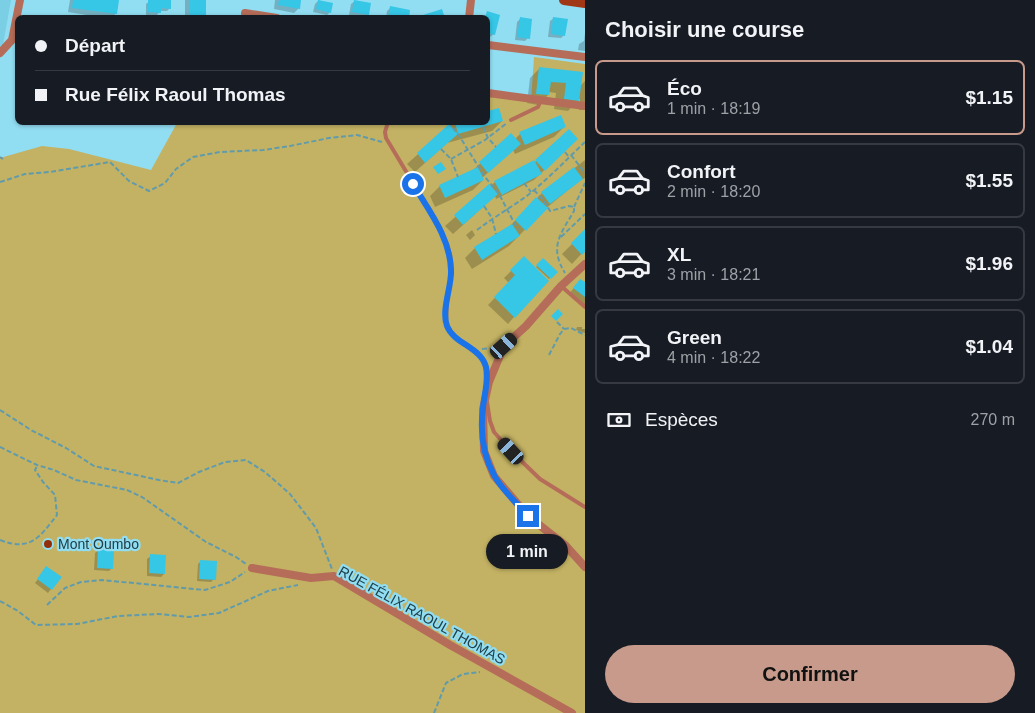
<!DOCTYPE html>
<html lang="fr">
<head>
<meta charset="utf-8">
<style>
  :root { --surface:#171b24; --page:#242831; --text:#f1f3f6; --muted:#9ea1a6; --line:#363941; --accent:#c79a8b }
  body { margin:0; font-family:Arial,sans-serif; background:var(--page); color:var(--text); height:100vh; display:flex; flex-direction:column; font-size:19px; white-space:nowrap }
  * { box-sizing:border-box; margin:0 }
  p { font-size:16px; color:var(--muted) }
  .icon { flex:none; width:28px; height:28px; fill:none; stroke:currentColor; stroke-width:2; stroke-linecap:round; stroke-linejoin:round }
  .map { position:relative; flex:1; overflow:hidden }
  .panel { display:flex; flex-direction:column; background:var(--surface); width:450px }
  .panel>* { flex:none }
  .guide { position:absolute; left:15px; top:15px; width:475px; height:110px; border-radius:8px; box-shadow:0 1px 4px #0004; display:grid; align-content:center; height:110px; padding:0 20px; background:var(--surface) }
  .end { position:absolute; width:22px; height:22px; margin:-11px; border:6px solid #1a73e8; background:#fff; box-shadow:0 0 0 2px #fff }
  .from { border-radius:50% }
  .bubble { position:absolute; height:35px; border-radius:18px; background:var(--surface); box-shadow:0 1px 4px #0004; font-size:16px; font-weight:600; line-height:35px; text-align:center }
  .car { position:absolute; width:15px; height:30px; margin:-15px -8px; border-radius:6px; box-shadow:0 0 4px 1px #0007; background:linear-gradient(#222 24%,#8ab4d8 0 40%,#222 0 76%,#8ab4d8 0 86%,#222 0) }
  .guide b { display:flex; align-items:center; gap:18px; height:48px; font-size:19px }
  .guide b+b { border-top:1px solid var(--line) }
  .guide i { width:12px; height:12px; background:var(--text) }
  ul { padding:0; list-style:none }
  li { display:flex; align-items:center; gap:15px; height:75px; margin:0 10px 8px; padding:0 10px; border:2px solid var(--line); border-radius:8px }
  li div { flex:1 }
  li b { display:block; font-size:19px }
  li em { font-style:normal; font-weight:600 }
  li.selected { border-color:var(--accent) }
  li>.icon { width:45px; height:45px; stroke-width:1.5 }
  h2 { padding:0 20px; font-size:22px; line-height:60px }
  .pay { display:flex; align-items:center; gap:12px; height:55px; padding:0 20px; font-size:19px }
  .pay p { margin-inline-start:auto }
  .primary-button { display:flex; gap:10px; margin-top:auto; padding:10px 20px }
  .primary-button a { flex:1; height:58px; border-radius:30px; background:var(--accent); color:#111; font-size:20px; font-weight:600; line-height:58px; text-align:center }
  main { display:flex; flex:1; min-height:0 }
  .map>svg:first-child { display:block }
  .built { fill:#7acfe5 }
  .green { fill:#c3b263 }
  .shadow { fill:#0003 }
  .building { fill:#36c6e6 }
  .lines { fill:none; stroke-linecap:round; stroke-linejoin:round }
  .path { stroke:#619bab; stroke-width:2; stroke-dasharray:5 2.5; stroke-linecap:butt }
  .lane { stroke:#b56d59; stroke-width:4 }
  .street { stroke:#b56d59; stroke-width:8 }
  .secondary { stroke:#a03715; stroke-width:10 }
  .route { stroke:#1a73e8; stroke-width:6 }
  .poi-dot { fill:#942d09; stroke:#91ddf2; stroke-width:2 }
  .labels { text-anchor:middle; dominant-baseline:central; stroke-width:4.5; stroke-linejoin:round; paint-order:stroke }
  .poi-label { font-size:14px; fill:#204049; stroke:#91ddf2; text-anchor:start }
  .street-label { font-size:14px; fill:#204049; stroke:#91ddf2 }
</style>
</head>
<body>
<main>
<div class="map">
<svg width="585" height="713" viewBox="0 0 585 713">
  <rect width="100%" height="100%" fill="#91ddf2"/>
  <path class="built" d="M 0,0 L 11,0 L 3,45 L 0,46 Z"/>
  <path class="green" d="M 534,57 L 585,64 L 585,713 L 0,713 L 0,158 L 42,146 L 69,149 L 151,170 L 177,123 L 488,122 L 488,92 L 531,101 Z"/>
  <path class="shadow" d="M 70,0 L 112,0 L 116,13 L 112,18 L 105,18 L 68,12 Z
    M 151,0 L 170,0 L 170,8 L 167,11 L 160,11 L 157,15 L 146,15 L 146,4 Z
    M 185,0 L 205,0 L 204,16 L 202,18 L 185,18 Z
    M 275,0 L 300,0 L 299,8 L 294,13 L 274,9 Z
    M 319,0 L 330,12 L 327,15 L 313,12 L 315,4 Z
    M 355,1 L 370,4 L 368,15 L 365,18 L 349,15 L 351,4 Z
    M 390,8 L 407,18 L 386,18 L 387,11 Z
    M 487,13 L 494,34 L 490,37 L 488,36 L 488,18 L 484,18 Z
    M 554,18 L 564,35 L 561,38 L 548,37 L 550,21 Z
    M 520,19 L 528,38 L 525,41 L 515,40 L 517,22 Z
    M 585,33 L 585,51 L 578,50 L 579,44 L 584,41 Z
    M 540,68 L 580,86 L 585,81 L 585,110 L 579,110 L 580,98 L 568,111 L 554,109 L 556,93 L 549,92 L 548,95 L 538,105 L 527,103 L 530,78 Z
    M 498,109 L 502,121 L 492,131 L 447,143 L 415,172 L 407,164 L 454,122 L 488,122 L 488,113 Z
    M 564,127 L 554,137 L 515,154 L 513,150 L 482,178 L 483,180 L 473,190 L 435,207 L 430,196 L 440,186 L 471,172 L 511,135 L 515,139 L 520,134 Z
    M 569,131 L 566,149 L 534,180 L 496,199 L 495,196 L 453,234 L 445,226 L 495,182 L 534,163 Z
    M 585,160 L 585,178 L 579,181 L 544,210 L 509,246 L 472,269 L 465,258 L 475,248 L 509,227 L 542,193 Z
    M 472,230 L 475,235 L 470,240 L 466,235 Z
    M 585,231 L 585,250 L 572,264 L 562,254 Z
    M 524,258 L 514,317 L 508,324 L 488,305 L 509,283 L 504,278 Z
    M 543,260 L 556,272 L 549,279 L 536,267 Z
    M 580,280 L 585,284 L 585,305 L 569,294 Z
    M 577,327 L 582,327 L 582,329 L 585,329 L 585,333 L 576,330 Z
    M 98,550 L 112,568 L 109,571 L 94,570 L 95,553 Z
    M 151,556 L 164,574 L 161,577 L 147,576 L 147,559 Z
    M 201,561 L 214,579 L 211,582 L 197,581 L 198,564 Z
    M 44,571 L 60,577 L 48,593 L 35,583 Z"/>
  <path class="building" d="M 73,0 L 119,0 L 117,14 L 72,8 Z
    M 148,0 L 171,0 L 171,9 L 161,8 L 161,13 L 148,12 Z
    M 189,0 L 206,0 L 206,16 L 189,15 Z
    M 279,0 L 301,0 L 300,9 L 278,5 Z
    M 318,0 L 333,3 L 331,13 L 316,9 Z
    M 354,0 L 371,3 L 369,15 L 352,12 Z
    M 390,6 L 410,10 L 409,18 L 388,18 Z
    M 442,9 L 445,18 L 423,18 L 423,15 Z
    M 487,11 L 500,15 L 495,35 L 488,33 L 488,18 L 485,18 Z
    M 520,17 L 532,19 L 530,39 L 517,37 Z
    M 553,17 L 568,19 L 565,36 L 551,34 Z
    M 539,67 L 583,72 L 579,101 L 564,99 L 566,83 L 551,82 L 549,95 L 536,94 Z
    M 499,108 L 503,121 L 458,134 L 455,122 L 488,122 L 488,111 Z
    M 561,115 L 566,127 L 525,145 L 519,132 Z
    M 449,124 L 458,134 L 425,163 L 417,153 Z
    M 569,129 L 578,139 L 545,171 L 535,160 Z
    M 511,133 L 521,144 L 488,173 L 479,162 Z
    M 534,160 L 542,174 L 502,195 L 494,181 Z
    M 441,162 L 446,169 L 438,174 L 433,167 Z
    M 478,167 L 484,180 L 445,198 L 439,185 Z
    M 574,167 L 583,179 L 550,204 L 541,192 Z
    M 489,184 L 498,194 L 463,225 L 454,215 Z
    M 536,197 L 548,208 L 526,231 L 515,220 Z
    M 512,224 L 520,236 L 482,260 L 474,247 Z
    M 585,229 L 585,252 L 582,255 L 571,243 Z
    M 524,256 L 549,281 L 515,318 L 494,297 L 515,275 L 510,270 Z
    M 543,258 L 558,272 L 551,279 L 536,265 Z
    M 580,279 L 585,282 L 585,297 L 573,288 Z
    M 558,309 L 563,314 L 556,321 L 551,316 Z
    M 98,549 L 114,550 L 113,569 L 97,568 Z
    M 150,554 L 166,555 L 165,574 L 149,573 Z
    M 200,560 L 217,561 L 216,580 L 199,579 Z
    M 46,566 L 62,577 L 52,590 L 37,579 Z"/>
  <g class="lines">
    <path class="path" d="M 448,122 L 458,134 L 485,177 L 499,194 L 518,230
      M 483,127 L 488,138 L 496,147
      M 441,149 L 451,159 L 458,177
      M 565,152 L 569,157
      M 571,155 L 585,173
      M 0,157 L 3,159
      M 451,159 L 485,140 L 507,123
      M 0,182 L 25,174 L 50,172 L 110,162 L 129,181 L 149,191 L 165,183 L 176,169 L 193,157 L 220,152 L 263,150 L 290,146 L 329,138 L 357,135 L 382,142
      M 524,183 L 531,192
      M 534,190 L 544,201 L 550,211 L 569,206 L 574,207 L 574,211 C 560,235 549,247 565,273
      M 484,206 L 492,218 L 496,234
      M 574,207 L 585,183
      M 477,230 C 494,217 512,207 528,195 C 548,179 566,160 585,142
      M 561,237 L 585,214
      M 557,322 L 564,329
      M 482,349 L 494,348
      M 549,355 L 560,334 L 564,329 L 571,328 L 585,335
      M 0,410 L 31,430 L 66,448 L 94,466 L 159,480 L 178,483 L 199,472 L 225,462 L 246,460 L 265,472 L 290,494 L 316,528 L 332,569
      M 0,447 L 37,465 L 54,470 L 76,480 L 127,490 L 142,497 L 206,542 L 236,557 L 246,564
      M 0,540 C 30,552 40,537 57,515 L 55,495 L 43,482 L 35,470 L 37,466
      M 0,601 L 18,611 L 36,625 L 77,624 L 118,616 L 158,614 L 189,617 L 219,613 L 268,591 L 298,585
      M 47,605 L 65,588 L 81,582 L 102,580 L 205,590 L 230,582 L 245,572
      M 434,713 L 446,683 L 463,674 L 480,672"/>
    <path class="lane" d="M 511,120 L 538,107 L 541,100
      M 388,122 L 385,132 L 386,138 L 437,223 L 445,239 L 450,254 L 452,271 L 447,298 L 446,324 L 452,334 L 481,357 L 486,369 L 487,382
      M 561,286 L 585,307
      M 487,402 L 490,421 L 494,432 L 511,451 L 540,479 L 585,507"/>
    <path class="street" d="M 245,13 L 277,18
      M 469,18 L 471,0
      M 488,45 L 585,57
      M 0,53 L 12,40 L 20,0
      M 488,93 L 585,106
      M 585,264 L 561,286 L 526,326 L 504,346 L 489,382 L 483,409 L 484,451 L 494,476 L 528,516 L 566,546 L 585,567
      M 252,568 L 311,578 L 334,576 L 450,645 L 572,713"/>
    <path class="secondary" d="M 564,0 L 585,3"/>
  </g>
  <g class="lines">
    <path class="route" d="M 413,184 C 429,211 450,237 451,270 C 452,286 441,310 447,326 C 454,344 481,347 486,367 C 489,381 484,395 483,408 C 480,431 483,455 494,475 C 501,489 518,504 528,516"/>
  </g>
  <circle class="poi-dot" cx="48" cy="544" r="5"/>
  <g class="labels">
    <g class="poi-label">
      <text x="58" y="544">Mont Oumbo</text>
    </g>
    <g class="street-label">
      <text transform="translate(422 615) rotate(29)">RUE FÉLIX RAOUL THOMAS</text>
    </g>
  </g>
</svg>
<i class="end from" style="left:413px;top:184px"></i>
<i class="end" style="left:528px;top:516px"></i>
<div class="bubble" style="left:486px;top:534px;width:82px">1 min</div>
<i class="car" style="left:504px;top:346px;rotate:48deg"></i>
<i class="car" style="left:511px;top:451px;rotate:317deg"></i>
<div class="guide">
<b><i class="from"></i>Départ</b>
<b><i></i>Rue Félix Raoul Thomas</b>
</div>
</div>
<section class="panel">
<h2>Choisir une course</h2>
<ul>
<li class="selected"><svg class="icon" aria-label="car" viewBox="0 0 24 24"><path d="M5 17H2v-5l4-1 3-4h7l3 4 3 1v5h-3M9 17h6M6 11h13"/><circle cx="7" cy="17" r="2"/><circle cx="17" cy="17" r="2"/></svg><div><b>Éco</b><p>1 min · 18:19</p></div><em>$1.15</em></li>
<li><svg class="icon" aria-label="car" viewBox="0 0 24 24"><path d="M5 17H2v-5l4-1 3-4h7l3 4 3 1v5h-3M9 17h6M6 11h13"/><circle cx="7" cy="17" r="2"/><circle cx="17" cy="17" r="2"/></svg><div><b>Confort</b><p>2 min · 18:20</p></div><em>$1.55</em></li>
<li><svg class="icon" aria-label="car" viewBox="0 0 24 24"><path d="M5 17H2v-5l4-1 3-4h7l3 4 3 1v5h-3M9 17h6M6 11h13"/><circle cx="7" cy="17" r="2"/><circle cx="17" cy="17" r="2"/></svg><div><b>XL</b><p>3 min · 18:21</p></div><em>$1.96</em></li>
<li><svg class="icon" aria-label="car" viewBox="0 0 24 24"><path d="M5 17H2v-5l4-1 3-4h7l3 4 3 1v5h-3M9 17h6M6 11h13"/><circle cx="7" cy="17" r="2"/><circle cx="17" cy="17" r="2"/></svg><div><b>Green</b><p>4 min · 18:22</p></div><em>$1.04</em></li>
</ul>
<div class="pay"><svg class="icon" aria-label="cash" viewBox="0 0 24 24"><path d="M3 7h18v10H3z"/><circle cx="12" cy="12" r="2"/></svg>Espèces<p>270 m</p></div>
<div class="primary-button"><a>Confirmer</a></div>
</section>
</main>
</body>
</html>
